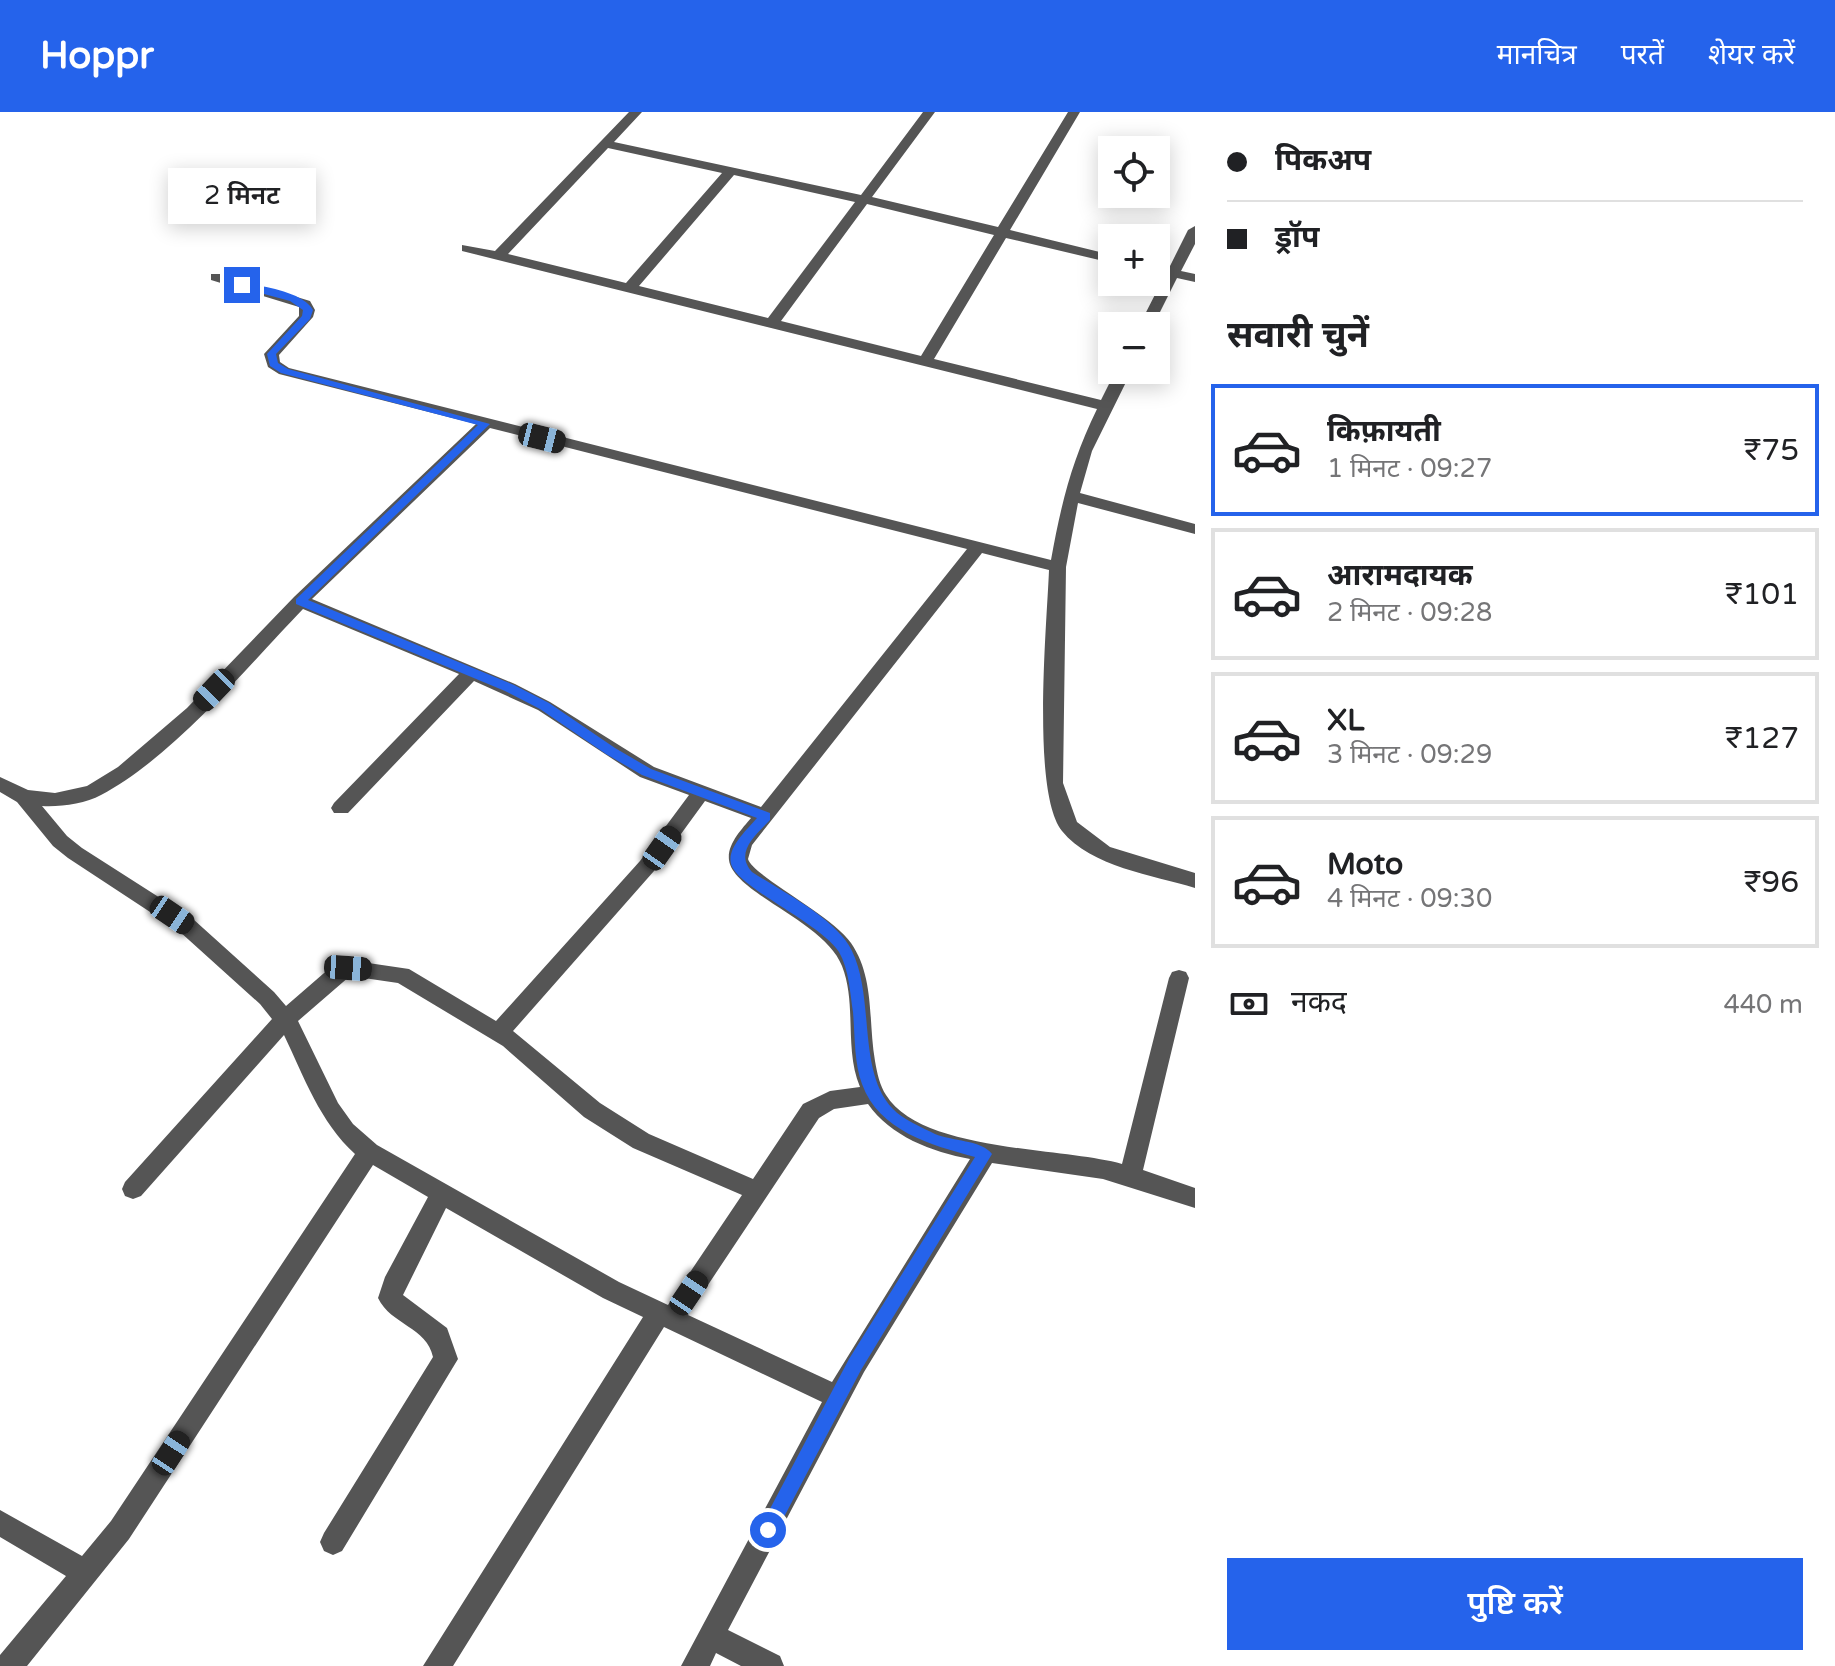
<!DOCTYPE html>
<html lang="hi">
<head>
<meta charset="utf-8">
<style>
  :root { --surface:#fff; --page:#f6f6f6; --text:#202124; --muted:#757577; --line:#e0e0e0; --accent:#2563eb }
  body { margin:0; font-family:"Varela Round","Noto Sans Devanagari",sans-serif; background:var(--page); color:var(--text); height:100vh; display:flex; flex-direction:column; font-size:30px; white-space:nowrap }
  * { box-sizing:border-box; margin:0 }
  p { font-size:26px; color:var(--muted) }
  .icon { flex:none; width:44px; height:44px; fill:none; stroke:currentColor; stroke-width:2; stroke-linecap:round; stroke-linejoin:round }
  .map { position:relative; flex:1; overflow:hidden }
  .side { display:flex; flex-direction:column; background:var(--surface); width:640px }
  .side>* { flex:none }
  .banner { display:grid; align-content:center; height:176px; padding:0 32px; background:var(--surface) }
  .fabs { position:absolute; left:1098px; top:24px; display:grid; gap:16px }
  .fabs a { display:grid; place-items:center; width:72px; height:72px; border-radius:0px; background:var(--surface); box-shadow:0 4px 20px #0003; font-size:40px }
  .end { position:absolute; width:36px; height:36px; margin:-18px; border:10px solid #2563eb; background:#fff; box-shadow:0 0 0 4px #fff }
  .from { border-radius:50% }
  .bubble { position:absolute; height:56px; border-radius:0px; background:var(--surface); box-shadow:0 4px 20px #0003; font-size:26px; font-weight:600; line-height:56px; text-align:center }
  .car { position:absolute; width:24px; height:48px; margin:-24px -12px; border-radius:10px; box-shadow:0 0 6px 2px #0007; background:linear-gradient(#222 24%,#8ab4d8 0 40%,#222 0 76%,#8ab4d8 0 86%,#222 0) }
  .banner b { display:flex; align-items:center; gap:28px; height:76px; font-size:30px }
  .banner b+b { border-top:2px solid var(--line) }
  .banner i { width:20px; height:20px; background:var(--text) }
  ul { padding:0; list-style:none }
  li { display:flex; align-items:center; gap:24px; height:132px; margin:0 16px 12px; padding:0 16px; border:4px solid var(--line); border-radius:0px }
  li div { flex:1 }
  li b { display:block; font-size:30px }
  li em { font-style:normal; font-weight:600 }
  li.on { border-color:var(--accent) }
  li>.icon { width:72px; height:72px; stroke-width:1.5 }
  h2 { padding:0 32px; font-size:36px; line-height:96px }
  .pay { display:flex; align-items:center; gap:20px; height:88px; padding:0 32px; font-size:30px }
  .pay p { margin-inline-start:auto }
  .cta { display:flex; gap:16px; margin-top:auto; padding:16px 32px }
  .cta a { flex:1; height:92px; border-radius:0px; background:var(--accent); color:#fff; font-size:32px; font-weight:600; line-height:92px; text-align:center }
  header { display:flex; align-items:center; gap:48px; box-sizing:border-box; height:112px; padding:0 40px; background:var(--accent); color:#fff }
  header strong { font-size:38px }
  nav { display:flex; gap:44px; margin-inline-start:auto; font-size:28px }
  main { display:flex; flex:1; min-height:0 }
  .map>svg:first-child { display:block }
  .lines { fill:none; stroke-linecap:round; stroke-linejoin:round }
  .minor { fill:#555; fill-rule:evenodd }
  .route { fill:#2563eb }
</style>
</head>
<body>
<header>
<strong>Hoppr</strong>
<nav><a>मानचित्र</a><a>परतें</a><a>शेयर करें</a></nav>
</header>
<main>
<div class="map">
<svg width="1195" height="1554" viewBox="0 0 1195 1554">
  <rect width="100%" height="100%" fill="#fff"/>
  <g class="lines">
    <path class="minor" d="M 629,0 L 642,0 L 614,30 L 861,83 L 923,0 L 935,0 L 872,85 L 998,115 L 1068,0 L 1080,0 L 1010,118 L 1112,143 L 1112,151 L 1006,126 L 934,247 L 1101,288 L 1116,258 L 1132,258 L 1092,339 L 1080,381 L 1195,412 L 1195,422 L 1078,391 L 1066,455 L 1063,671 L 1077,710 L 1110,735 L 1195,761 L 1195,776 C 1153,763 1091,755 1062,719 C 1031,680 1047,512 1049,458 L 982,441 L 752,733 L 748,747 C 753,764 832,803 851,831 C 875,866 868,909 875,949 C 877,961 880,974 886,983 C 921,1040 1061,1035 1122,1052 L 1169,866 L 1172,860 L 1179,858 L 1186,860 L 1189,866 L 1143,1058 L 1195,1076 L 1195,1096 L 1103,1067 L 992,1051 L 864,1260 L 728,1518 L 780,1544 L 784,1554 L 741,1554 L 716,1541 L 710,1554 L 681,1554 L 822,1290 L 664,1215 L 453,1554 L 423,1554 L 643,1205 L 603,1186 L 446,1096 L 403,1183 L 447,1216 L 458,1247 L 342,1439 L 333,1443 L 324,1439 L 320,1430 L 324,1421 L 433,1245 C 427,1215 391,1213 378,1186 L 385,1165 L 428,1085 L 373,1053 L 129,1427 L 27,1554 L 0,1554 L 0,1543 L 66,1464 L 0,1425 L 0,1398 L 82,1444 L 111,1409 L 355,1042 C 320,1010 304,965 284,923 L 141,1084 L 133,1087 L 125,1084 L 122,1077 L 125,1070 L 272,907 L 260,892 L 179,819 L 68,746 L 53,734 L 17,690 L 0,680 L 0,665 L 28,678 L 55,681 L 87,674 L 118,655 L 187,596 L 294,485 L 476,312 L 279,262 L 268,255 L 264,242 L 299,204 L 299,195 L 211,168 L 211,162 L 221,162 L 310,189 L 315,198 L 313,205 L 279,243 L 280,250 L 289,256 L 1051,448 C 1061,392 1072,348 1097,297 L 462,139 L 462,133 L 495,139 ZM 608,36 L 722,61 L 626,171 L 508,142 ZM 734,63 L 855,90 L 768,206 L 639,174 ZM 867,92 L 994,123 L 921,244 L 781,209 ZM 490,316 L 967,437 L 761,695 L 654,655 L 550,590 L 515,572 L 312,487 ZM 303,497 L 459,562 L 334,691 L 331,696 L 334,701 L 348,701 L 474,569 L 538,598 L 640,665 L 689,683 L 640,749 L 496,909 L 409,857 L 348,848 L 331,855 L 286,894 L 274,880 L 193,807 L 82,736 L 67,724 L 42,694 C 60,695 85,692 101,683 C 172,646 247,555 303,497 ZM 705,689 L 751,706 C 742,717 727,732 729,748 C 733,781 825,809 842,854 C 857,892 844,937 860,975 L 830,979 L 803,992 L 753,1067 L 649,1022 L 600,991 L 513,919 L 654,759 ZM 350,864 L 398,871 L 503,934 L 584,1005 L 633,1036 L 742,1083 L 668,1193 L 619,1170 L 377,1033 L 353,1012 L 338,991 L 298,909 ZM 868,992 C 890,1024 932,1040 970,1047 L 832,1270 L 688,1203 L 819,1006 L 834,997 Z
      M 1195,114 L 1195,132 L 1181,159 L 1195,162 L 1195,170 L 1177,166 L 1153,214 L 1139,214 L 1165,163 L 1156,161 L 1156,153 L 1169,156 L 1188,118 Z"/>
  </g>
  <path class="route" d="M 242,170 C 262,175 302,179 313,198 L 310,207 L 276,242 L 278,251 L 288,257 L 490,312 L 308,488 L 514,573 L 549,591 L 615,636 L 651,657 L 770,701 L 770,708 C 756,723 734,740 752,760 C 781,779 837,807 852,839 C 875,886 857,960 893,997 C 902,1007 923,1016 935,1022 C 951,1029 982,1028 992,1042 L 861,1258 L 774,1424 L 768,1427 L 762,1424 L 759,1418 L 762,1412 L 849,1247 L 975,1045 C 931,1033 879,1019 862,972 C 854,951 855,922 853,900 C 850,881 849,857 839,840 C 819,810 738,776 731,752 C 727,735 747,718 757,706 L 642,663 L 606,642 L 540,597 L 505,579 L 296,492 L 296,487 L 478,313 L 281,261 L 270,254 L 267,242 L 302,204 L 303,198 L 290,189 L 238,175 Z"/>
</svg>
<div class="fabs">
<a><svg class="icon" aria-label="locate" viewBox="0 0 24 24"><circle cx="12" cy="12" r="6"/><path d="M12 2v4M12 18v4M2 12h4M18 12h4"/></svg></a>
<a>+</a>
<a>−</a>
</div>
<i class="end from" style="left:768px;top:1418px"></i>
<i class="end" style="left:242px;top:173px"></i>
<div class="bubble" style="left:168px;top:56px;width:148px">2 मिनट</div>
<i class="car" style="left:542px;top:326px;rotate:104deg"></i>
<i class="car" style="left:214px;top:578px;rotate:224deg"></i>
<i class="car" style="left:662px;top:736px;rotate:35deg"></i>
<i class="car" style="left:172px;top:803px;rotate:124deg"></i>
<i class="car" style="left:348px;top:856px;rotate:94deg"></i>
<i class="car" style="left:689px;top:1181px;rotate:34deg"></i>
<i class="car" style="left:171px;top:1341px;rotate:33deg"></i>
</div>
<section class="side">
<div class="banner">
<b><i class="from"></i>पिकअप</b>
<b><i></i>ड्रॉप</b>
</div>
<h2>सवारी चुनें</h2>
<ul>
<li class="on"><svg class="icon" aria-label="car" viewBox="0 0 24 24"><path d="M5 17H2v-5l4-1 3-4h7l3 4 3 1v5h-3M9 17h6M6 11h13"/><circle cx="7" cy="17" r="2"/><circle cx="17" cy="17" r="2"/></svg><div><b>किफ़ायती</b><p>1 मिनट · 09:27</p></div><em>₹75</em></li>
<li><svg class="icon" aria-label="car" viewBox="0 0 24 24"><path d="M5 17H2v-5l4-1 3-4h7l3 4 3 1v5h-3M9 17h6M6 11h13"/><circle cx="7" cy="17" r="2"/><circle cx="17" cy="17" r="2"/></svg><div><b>आरामदायक</b><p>2 मिनट · 09:28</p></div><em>₹101</em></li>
<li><svg class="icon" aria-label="car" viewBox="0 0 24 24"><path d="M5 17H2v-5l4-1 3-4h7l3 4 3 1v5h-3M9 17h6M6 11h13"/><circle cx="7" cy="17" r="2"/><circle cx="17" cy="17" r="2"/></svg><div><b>XL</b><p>3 मिनट · 09:29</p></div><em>₹127</em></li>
<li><svg class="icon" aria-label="car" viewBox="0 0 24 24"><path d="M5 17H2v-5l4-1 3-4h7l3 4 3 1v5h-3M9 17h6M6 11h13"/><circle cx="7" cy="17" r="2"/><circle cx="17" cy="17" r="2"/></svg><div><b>Moto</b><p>4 मिनट · 09:30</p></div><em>₹96</em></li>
</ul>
<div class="pay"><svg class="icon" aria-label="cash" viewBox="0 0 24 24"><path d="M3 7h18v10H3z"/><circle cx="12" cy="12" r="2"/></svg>नकद<p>440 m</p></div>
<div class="cta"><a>पुष्टि करें</a></div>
</section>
</main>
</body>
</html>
